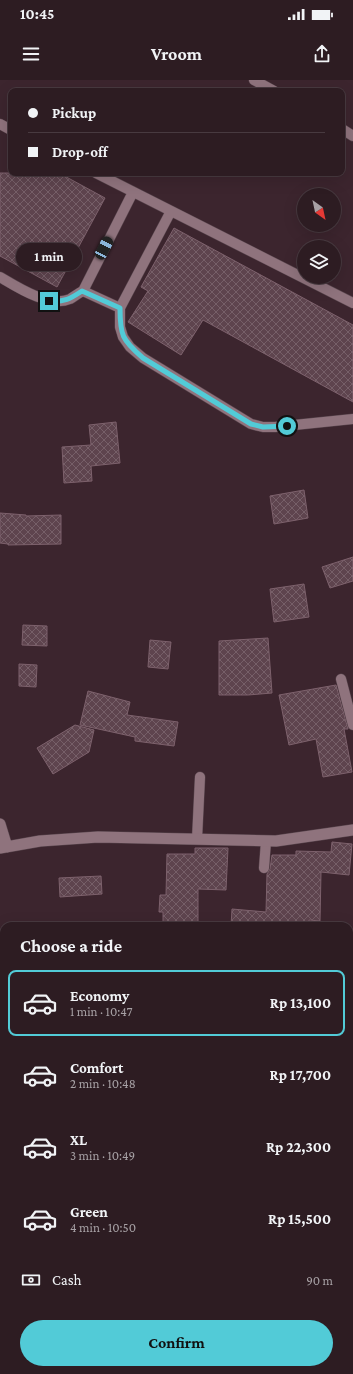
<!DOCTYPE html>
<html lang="en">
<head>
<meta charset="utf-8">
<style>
  :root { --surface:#2d1c22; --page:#35252a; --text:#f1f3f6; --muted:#a7a1a5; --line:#483a40; --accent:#52cbd7 }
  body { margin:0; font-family:"Crimson Pro",serif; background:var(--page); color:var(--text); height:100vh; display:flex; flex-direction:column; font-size:15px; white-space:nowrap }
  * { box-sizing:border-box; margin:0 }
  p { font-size:13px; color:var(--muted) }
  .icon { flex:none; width:22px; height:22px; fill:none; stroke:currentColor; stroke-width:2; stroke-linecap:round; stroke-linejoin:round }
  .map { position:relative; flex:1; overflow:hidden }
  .sheet { position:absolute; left:0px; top:842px; width:353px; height:452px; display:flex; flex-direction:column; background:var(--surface); border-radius:12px 12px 0 0; box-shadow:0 4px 16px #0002,0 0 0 1px var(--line) }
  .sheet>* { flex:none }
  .top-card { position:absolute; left:8px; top:8px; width:337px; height:88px; border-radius:8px; box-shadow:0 4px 16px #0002,0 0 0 1px var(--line); display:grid; align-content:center; height:88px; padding:0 20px; background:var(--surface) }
  .needle { width:26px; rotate:147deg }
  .fabs { position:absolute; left:297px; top:108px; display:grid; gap:8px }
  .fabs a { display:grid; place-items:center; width:44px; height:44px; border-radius:50%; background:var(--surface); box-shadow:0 4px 16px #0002,0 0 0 1px var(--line); font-size:20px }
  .end { position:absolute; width:18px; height:18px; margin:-9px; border:5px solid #52cbd7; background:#111; box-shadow:0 0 0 2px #111 }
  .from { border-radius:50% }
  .bubble { position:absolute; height:28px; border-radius:14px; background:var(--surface); box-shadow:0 4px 16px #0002,0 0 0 1px var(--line); font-size:13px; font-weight:700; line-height:28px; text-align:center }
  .car { position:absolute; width:12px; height:24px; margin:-12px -6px; border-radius:5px; box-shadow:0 0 3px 1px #0007; background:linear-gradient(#222 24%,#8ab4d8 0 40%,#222 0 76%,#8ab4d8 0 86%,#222 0) }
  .top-card b { display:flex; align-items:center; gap:14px; height:38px; font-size:15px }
  .top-card b+b { border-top:1px solid var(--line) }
  .top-card i { width:10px; height:10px; background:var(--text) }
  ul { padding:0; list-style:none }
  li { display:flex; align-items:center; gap:12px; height:66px; margin:0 8px 6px; padding:0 12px; border:2px solid transparent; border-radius:8px }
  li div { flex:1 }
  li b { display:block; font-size:15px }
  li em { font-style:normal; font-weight:700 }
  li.selected { border-color:var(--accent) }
  li>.icon { width:36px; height:36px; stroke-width:1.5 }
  h2 { padding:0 20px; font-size:18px; line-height:48px }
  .pay { display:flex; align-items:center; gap:10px; height:44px; padding:0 20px; font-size:15px }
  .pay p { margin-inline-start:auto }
  .primary-button { display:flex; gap:8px; margin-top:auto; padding:8px 20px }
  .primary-button a { flex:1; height:46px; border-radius:24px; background:var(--accent); color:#111; font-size:16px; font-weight:700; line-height:46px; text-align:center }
  .status { display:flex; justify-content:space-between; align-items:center; height:28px; padding:0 20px; background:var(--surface); direction:ltr }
  .status svg { height:11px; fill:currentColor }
  header { display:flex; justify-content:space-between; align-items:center; height:52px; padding:0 20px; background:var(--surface); font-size:18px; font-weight:700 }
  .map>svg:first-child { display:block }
  .building { fill:url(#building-cross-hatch); stroke:#7d616c }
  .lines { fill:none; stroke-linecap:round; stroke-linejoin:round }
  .service-casing { stroke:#58454d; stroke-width:11 }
  .minor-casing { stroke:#58454d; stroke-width:12 }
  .service { stroke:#8f737d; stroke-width:10 }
  .minor { stroke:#8f737d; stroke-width:11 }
  .route { stroke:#52cbd7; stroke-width:5 }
</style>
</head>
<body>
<div class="status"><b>10:45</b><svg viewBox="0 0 49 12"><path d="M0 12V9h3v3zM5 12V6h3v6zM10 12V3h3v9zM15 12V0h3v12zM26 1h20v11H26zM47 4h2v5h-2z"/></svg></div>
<header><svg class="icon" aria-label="menu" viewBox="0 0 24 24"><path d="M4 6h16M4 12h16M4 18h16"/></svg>Vroom<svg class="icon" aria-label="share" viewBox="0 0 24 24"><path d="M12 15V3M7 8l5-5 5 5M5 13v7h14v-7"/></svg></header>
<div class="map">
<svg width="353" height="1294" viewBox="0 0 353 1294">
  <defs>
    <pattern id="building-cross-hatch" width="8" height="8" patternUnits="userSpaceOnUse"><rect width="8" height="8" fill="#5e444e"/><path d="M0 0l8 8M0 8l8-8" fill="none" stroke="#765f68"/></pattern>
  </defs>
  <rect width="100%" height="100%" fill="#3c252e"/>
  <path class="building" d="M 0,93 L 59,93 L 105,118 L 57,207 L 0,176 Z
    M 174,148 L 353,245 L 353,322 L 203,240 L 181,275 L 128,242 L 148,211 L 141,207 Z
    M 116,342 L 120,383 L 91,386 L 92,401 L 64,403 L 62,367 L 91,365 L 89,345 Z
    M 304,410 L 308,438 L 274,444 L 270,416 Z
    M 0,433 L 26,435 L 26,436 L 61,435 L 61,464 L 8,465 L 8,464 L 0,463 Z
    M 353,477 L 353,501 L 330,508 L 322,487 Z
    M 304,504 L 309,537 L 274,542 L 270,509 Z
    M 23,545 L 47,546 L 47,566 L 22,565 Z
    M 268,558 L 272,613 L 248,615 L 219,615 L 219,561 Z
    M 150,560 L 171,562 L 168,589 L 148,587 Z
    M 19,584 L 37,585 L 36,607 L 19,606 Z
    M 336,605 L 348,649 L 344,649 L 352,692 L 323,697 L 316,659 L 289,665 L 279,615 Z
    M 88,611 L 130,622 L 127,635 L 178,642 L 174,666 L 135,661 L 135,657 L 80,645 Z
    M 75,645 L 94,650 L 89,672 L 53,694 L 37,668 Z
    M 332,762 L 352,764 L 349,795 L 321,792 L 320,841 L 309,840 L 309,846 L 231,846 L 232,829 L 266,832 L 267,794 L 270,789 L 272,775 L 296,775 L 296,771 L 331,772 Z
    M 195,768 L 228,768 L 226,810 L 198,809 L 198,846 L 163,846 L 163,832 L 159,832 L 160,815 L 166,815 L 167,774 L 195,774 Z
    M 101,796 L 102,814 L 60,817 L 59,798 Z"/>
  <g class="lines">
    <g class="service-casing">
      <path id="service" d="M 254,0 L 274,11
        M 0,44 L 11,50
        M 342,49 L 353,56
        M 96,93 L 353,223
        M 171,131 L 120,228 L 120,247 L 123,257 L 130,267 L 143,278 L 251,344 L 263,347 L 275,347 L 353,339
        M 0,197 C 17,207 49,228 70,219 C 74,217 78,213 83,211 L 120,228
        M 83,211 L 133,112
        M 341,599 L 353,645
        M 197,759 L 200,697
        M 264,788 L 266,761"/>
    </g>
    <g class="minor-casing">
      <path id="minor" d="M 0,744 L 7,767
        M 0,768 L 40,761 L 98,757 L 276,761 L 353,750"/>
    </g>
    <use href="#service" class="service"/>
    <use href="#minor" class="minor"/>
  </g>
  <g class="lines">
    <path class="route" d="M 49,221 C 65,222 70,219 82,211 L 120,228 C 120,255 122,260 143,278 L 251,344 L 263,347 L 287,346"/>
  </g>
</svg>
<div class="fabs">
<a><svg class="needle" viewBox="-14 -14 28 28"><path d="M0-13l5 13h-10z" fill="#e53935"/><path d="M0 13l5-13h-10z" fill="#a7a1a5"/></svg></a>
<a><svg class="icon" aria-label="layers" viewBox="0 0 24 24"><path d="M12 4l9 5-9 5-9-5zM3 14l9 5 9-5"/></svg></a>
</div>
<i class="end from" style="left:287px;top:346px"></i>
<i class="end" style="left:49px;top:221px"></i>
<div class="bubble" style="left:16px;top:163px;width:66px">1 min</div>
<i class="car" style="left:104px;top:168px;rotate:27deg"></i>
<div class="top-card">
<b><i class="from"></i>Pickup</b>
<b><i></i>Drop-off</b>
</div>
<section class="sheet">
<h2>Choose a ride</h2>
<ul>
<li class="selected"><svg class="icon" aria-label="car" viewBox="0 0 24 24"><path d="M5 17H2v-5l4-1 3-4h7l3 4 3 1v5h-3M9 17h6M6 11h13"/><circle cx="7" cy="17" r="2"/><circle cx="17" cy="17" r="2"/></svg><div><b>Economy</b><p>1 min · 10:47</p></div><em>Rp 13,100</em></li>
<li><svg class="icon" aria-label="car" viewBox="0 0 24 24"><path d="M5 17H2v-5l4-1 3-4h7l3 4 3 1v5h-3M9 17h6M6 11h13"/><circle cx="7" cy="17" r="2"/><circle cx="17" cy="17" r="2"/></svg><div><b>Comfort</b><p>2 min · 10:48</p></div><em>Rp 17,700</em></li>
<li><svg class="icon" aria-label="car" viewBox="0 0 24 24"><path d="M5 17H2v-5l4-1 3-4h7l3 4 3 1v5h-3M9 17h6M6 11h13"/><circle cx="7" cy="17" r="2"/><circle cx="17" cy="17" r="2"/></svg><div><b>XL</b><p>3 min · 10:49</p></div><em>Rp 22,300</em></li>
<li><svg class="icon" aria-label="car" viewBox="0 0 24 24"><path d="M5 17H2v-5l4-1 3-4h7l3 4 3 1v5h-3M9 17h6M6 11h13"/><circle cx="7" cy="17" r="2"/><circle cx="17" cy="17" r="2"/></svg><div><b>Green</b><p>4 min · 10:50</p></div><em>Rp 15,500</em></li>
</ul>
<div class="pay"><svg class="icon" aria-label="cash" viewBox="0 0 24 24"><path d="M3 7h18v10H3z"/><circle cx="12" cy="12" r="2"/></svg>Cash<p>90 m</p></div>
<div class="primary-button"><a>Confirm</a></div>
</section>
</div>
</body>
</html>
